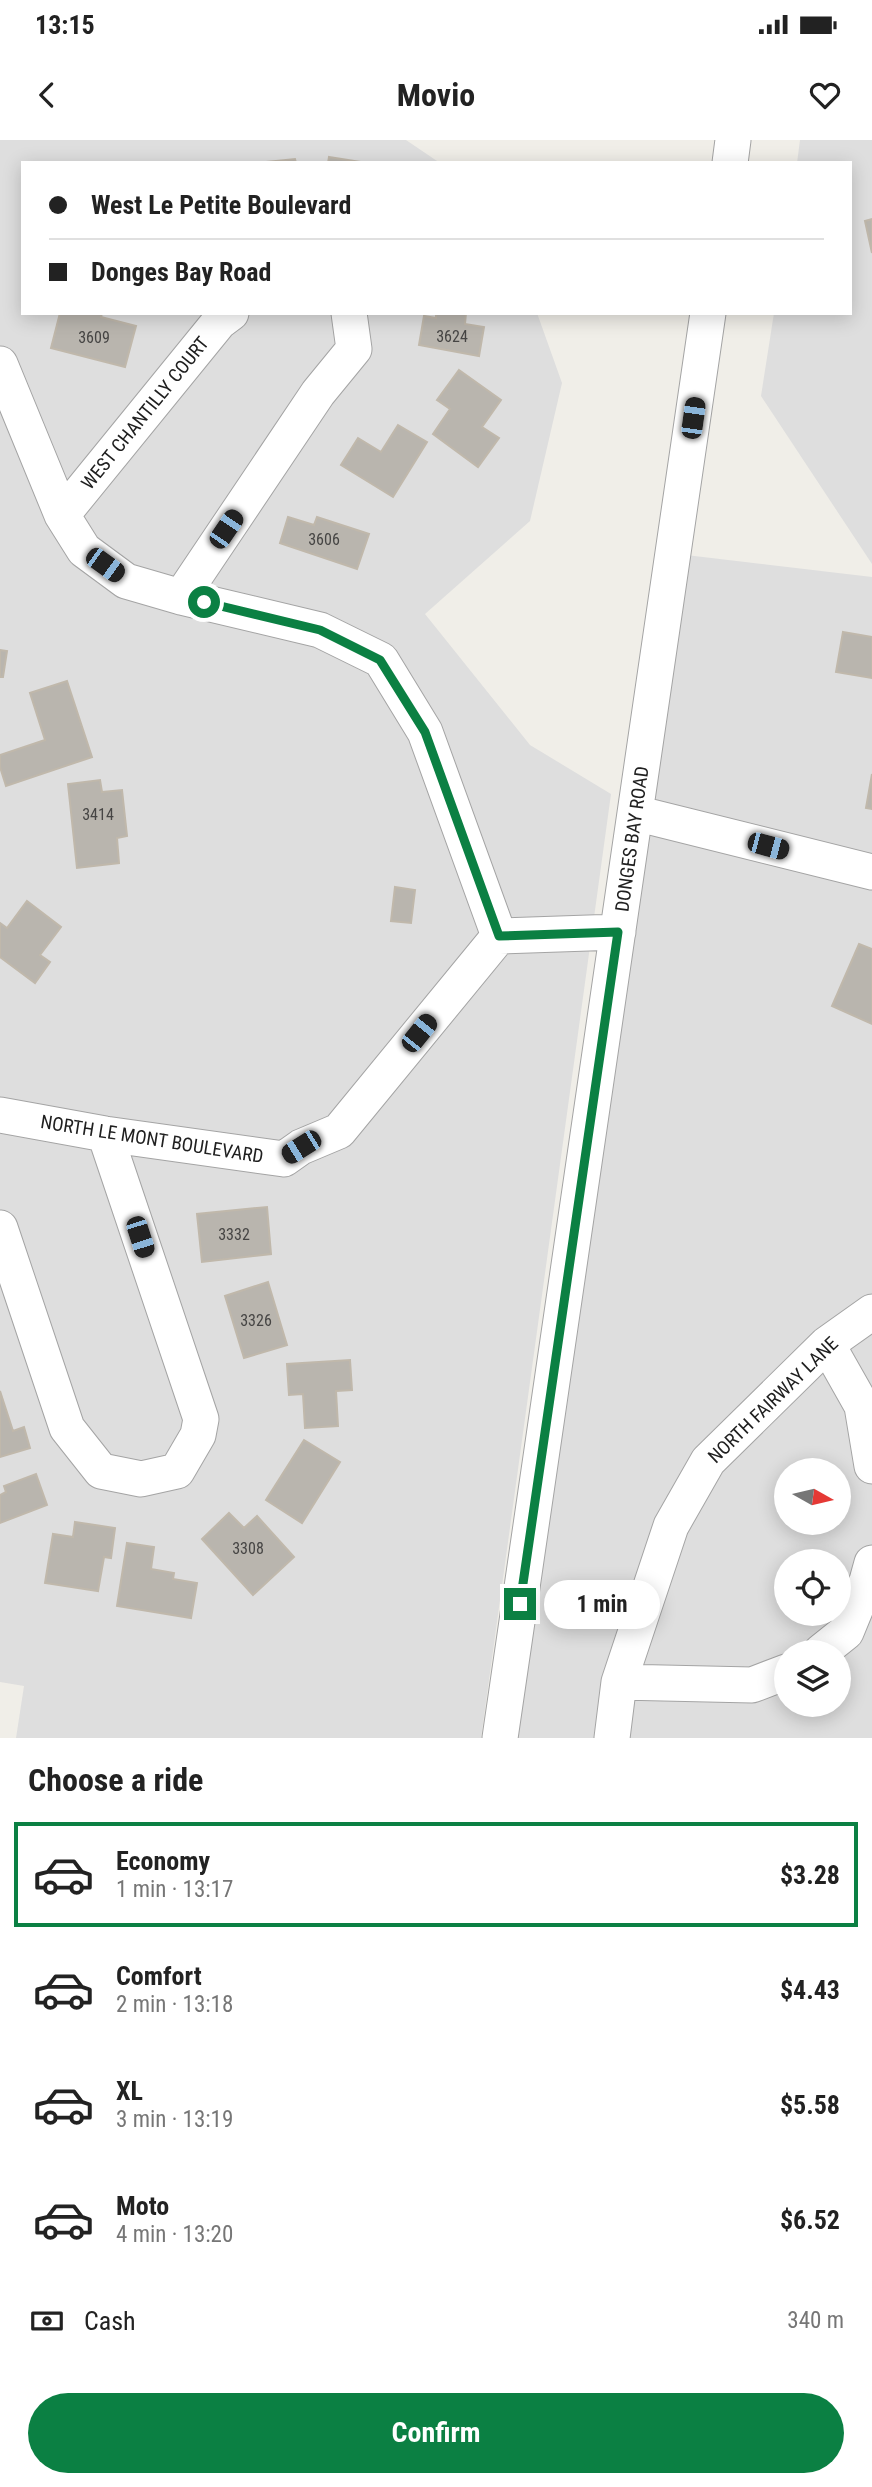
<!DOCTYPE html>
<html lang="en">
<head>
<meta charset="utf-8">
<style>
  :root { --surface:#fff; --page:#f6f6f6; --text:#222; --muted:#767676; --line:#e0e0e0; --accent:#0b8043 }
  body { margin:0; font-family:"Roboto Condensed",sans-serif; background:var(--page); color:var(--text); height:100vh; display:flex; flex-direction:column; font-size:26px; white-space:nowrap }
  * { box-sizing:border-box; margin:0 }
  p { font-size:23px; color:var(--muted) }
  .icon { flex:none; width:38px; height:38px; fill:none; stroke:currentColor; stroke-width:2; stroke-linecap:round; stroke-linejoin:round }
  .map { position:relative; height:1598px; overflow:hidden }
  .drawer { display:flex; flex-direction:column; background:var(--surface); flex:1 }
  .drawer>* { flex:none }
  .banner { position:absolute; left:21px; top:21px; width:831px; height:154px; border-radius:0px; box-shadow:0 4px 18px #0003; display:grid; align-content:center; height:154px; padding:0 28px; background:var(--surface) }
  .needle { width:46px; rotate:98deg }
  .controls { position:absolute; left:774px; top:1318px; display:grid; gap:14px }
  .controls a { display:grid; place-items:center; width:77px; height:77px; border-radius:50%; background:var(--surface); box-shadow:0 4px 18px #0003; font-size:35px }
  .end { position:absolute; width:32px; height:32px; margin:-16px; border:9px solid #0b8043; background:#fff; box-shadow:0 0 0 4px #fff }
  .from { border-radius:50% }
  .bubble { position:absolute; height:49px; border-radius:24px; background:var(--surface); box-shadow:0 4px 18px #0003; font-size:23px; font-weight:700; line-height:49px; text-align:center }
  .car { position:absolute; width:21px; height:42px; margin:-21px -10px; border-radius:9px; box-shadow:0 0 5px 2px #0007; background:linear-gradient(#222 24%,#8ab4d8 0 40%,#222 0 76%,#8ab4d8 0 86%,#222 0) }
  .banner b { display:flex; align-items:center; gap:24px; height:66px; font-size:26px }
  .banner b+b { border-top:2px solid var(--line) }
  .banner i { width:18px; height:18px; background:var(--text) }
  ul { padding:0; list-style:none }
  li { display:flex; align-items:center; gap:21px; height:105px; margin:0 14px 10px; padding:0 14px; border:4px solid transparent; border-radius:0px }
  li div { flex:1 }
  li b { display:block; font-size:26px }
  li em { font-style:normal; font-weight:700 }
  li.current { border-color:var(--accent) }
  li>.icon { width:63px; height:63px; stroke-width:1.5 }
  h2 { padding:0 28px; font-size:32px; line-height:84px }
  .pay { display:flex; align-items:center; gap:18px; height:77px; padding:0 28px; font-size:26px }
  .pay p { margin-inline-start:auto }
  .cta { display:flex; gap:14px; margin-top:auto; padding:14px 28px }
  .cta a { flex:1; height:80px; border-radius:42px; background:var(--accent); color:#fff; font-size:28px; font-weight:700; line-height:80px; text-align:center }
  .status { display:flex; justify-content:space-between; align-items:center; height:49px; padding:0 35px; background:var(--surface); direction:ltr }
  .status svg { height:19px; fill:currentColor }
  header { display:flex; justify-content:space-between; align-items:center; height:91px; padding:0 28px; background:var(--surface); font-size:32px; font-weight:700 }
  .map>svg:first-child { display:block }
  .residential { fill:#dedede; fill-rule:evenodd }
  .building { fill:#b9b5ae; stroke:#c0b8ab; stroke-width:2 }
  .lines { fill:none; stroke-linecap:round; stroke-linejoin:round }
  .minor-casing { stroke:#a4a4a4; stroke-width:37 }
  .minor { stroke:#fff; stroke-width:35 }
  .route { stroke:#0b8043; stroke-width:9 }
  .labels { text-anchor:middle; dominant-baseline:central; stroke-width:6; stroke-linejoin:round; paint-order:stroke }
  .number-label { font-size:16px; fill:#464544 }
  .street-label { font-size:19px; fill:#202020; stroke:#fff }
</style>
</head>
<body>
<div class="status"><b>13:15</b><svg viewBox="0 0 49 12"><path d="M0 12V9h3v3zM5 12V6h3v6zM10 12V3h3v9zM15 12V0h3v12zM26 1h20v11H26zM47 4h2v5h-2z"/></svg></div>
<header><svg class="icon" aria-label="back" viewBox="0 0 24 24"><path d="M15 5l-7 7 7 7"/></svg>Movio<svg class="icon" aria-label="heart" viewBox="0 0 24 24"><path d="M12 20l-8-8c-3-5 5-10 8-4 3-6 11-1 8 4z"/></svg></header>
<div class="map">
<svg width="872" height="1598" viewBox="0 0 872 1598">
  <rect width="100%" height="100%" fill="#f0eee8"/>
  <path class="residential" d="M 0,0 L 406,0 L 440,23 L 23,23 L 23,173 L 537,173 L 562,243 L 530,381 L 425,474 L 530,605 L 611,654 L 481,1598 L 16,1598 L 24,1546 L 0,1542 Z
    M 800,0 L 872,0 L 872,424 L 761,256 L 774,173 L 850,173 L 850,23 L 797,23 Z
    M 686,415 L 872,437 L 872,1598 L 513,1598 ZM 786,1330 L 838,1330 L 838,1382 L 786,1382 ZM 786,1421 L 838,1421 L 838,1474 L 786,1474 ZM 786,1512 L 838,1512 L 838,1564 L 786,1564 Z"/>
  <path class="building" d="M 329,17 L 367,23 L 328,23 Z
    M 295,19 L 296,23 L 256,23 Z
    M 872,79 L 872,113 L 865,81 Z
    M 60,173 L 102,173 L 101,177 L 136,186 L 125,227 L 51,208 Z
    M 436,173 L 466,173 L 465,184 L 484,187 L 479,216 L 419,205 L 424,176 L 436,178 Z
    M 459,230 L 501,260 L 482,287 L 499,298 L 478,327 L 433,294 L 450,269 L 437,260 Z
    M 398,285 L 427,302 L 393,357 L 341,325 L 358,298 L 381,312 Z
    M 288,377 L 314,385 L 317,377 L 369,394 L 357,429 L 280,403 Z
    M 843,492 L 872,497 L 872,538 L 836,532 Z
    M 0,510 L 7,511 L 3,537 L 0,537 Z
    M 67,541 L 92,617 L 6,646 L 0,627 L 0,615 L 45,600 L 30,553 Z
    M 872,634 L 872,669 L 866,668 Z
    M 100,640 L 102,652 L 122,650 L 127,696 L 117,698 L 119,723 L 77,728 L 68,644 Z
    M 395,747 L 415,750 L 411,783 L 391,781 Z
    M 27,761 L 61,787 L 40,815 L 50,822 L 35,843 L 0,817 L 0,783 L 7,788 Z
    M 859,804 L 872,809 L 872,884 L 832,866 Z
    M 267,1067 L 271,1114 L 202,1122 L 197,1074 Z
    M 268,1142 L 287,1205 L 244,1218 L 225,1156 Z
    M 350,1220 L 352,1250 L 336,1251 L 338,1286 L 305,1288 L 303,1254 L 289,1255 L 287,1224 Z
    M 0,1251 L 13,1291 L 24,1287 L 30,1308 L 0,1317 Z
    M 304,1300 L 340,1322 L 302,1383 L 266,1360 Z
    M 36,1334 L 47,1365 L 0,1383 L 0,1355 L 6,1352 L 4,1346 Z
    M 229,1373 L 244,1388 L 257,1376 L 294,1417 L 253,1455 L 202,1399 Z
    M 75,1382 L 115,1388 L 111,1418 L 104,1417 L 98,1451 L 45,1443 L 53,1394 L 73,1397 Z
    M 127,1403 L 154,1407 L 151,1429 L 174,1433 L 173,1439 L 197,1443 L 191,1478 L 117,1466 Z"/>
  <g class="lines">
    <g class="minor-casing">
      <path id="minor" d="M 730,23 L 733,0
        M 0,224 L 62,375 L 84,410 L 126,441 L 181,457 L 320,490 L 381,520 L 425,592 L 499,796 L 618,792
        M 62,375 L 219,182 L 231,173
        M 181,457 L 318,253 L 354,209 L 349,173
        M 635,673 L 872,732
        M 0,975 L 105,994 L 284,1019 L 301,1007 L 339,991 L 499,796
        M 0,1088 L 67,1288 L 101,1331 L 141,1339 L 177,1331 L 198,1295 L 201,1279 L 105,994
        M 827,1204 L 862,1266 L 872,1326
        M 821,1512 L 846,1492 L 867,1441 L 872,1423
        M 619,1542 L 752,1545 L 786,1532
        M 500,1598 L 708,173
        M 612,1598 L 619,1542 L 671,1386 L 708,1321 L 827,1204 L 872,1172"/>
    </g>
    <use href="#minor" class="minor"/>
  </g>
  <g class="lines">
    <path class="route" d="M 204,462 L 320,490 L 380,520 L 425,592 L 499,796 L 618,792 L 520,1464"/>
  </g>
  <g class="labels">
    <g class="number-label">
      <text x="452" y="196">3624</text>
      <text x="94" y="197">3609</text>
      <text x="324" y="399">3606</text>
      <text x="98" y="674">3414</text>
      <text x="234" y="1094">3332</text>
      <text x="256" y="1180">3326</text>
      <text x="248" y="1408">3308</text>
    </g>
    <g class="street-label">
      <text transform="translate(145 273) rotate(-51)">WEST CHANTILLY COURT</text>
      <text transform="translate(632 699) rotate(-82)">DONGES BAY ROAD</text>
      <text transform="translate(152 999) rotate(9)">NORTH LE MONT BOULEVARD</text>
      <text transform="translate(773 1260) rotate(-44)">NORTH FAIRWAY LANE</text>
    </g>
  </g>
</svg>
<div class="controls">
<a><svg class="needle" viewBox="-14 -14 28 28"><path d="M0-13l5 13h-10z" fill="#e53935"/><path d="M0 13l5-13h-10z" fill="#767676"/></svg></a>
<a><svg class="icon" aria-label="locate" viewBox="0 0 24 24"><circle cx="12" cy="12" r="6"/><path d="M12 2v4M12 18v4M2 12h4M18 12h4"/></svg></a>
<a><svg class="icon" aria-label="layers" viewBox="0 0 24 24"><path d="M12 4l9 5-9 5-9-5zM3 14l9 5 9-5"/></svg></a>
</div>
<i class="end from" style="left:204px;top:462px"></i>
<i class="end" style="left:520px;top:1464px"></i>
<div class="bubble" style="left:544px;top:1440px;width:116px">1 min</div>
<i class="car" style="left:693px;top:278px;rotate:8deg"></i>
<i class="car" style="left:226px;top:389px;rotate:34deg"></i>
<i class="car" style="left:105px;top:425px;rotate:126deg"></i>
<i class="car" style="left:768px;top:706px;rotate:105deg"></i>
<i class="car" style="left:419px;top:893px;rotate:39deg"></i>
<i class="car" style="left:301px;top:1007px;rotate:238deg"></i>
<i class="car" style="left:140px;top:1097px;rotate:162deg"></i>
<div class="banner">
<b><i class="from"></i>West Le Petite Boulevard</b>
<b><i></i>Donges Bay Road</b>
</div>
</div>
<section class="drawer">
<h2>Choose a ride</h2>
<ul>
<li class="current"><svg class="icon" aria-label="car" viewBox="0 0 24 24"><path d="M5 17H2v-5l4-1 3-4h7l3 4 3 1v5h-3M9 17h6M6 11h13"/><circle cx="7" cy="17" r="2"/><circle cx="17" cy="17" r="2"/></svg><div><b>Economy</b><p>1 min · 13:17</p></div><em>$3.28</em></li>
<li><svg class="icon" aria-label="car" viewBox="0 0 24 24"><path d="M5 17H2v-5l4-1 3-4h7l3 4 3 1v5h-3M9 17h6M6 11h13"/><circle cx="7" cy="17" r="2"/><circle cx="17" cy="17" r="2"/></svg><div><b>Comfort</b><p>2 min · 13:18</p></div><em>$4.43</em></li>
<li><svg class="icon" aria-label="car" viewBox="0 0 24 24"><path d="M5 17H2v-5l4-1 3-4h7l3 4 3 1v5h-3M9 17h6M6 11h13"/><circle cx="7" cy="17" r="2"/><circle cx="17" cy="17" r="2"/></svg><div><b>XL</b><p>3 min · 13:19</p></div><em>$5.58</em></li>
<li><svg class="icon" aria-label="car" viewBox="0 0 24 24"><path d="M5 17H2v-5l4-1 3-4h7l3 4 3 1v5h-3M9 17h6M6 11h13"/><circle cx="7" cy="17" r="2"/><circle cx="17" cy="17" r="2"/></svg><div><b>Moto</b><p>4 min · 13:20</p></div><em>$6.52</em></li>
</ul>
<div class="pay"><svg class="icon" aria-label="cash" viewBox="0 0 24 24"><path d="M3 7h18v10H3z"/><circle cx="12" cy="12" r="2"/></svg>Cash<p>340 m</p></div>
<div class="cta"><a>Confirm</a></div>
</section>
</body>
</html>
